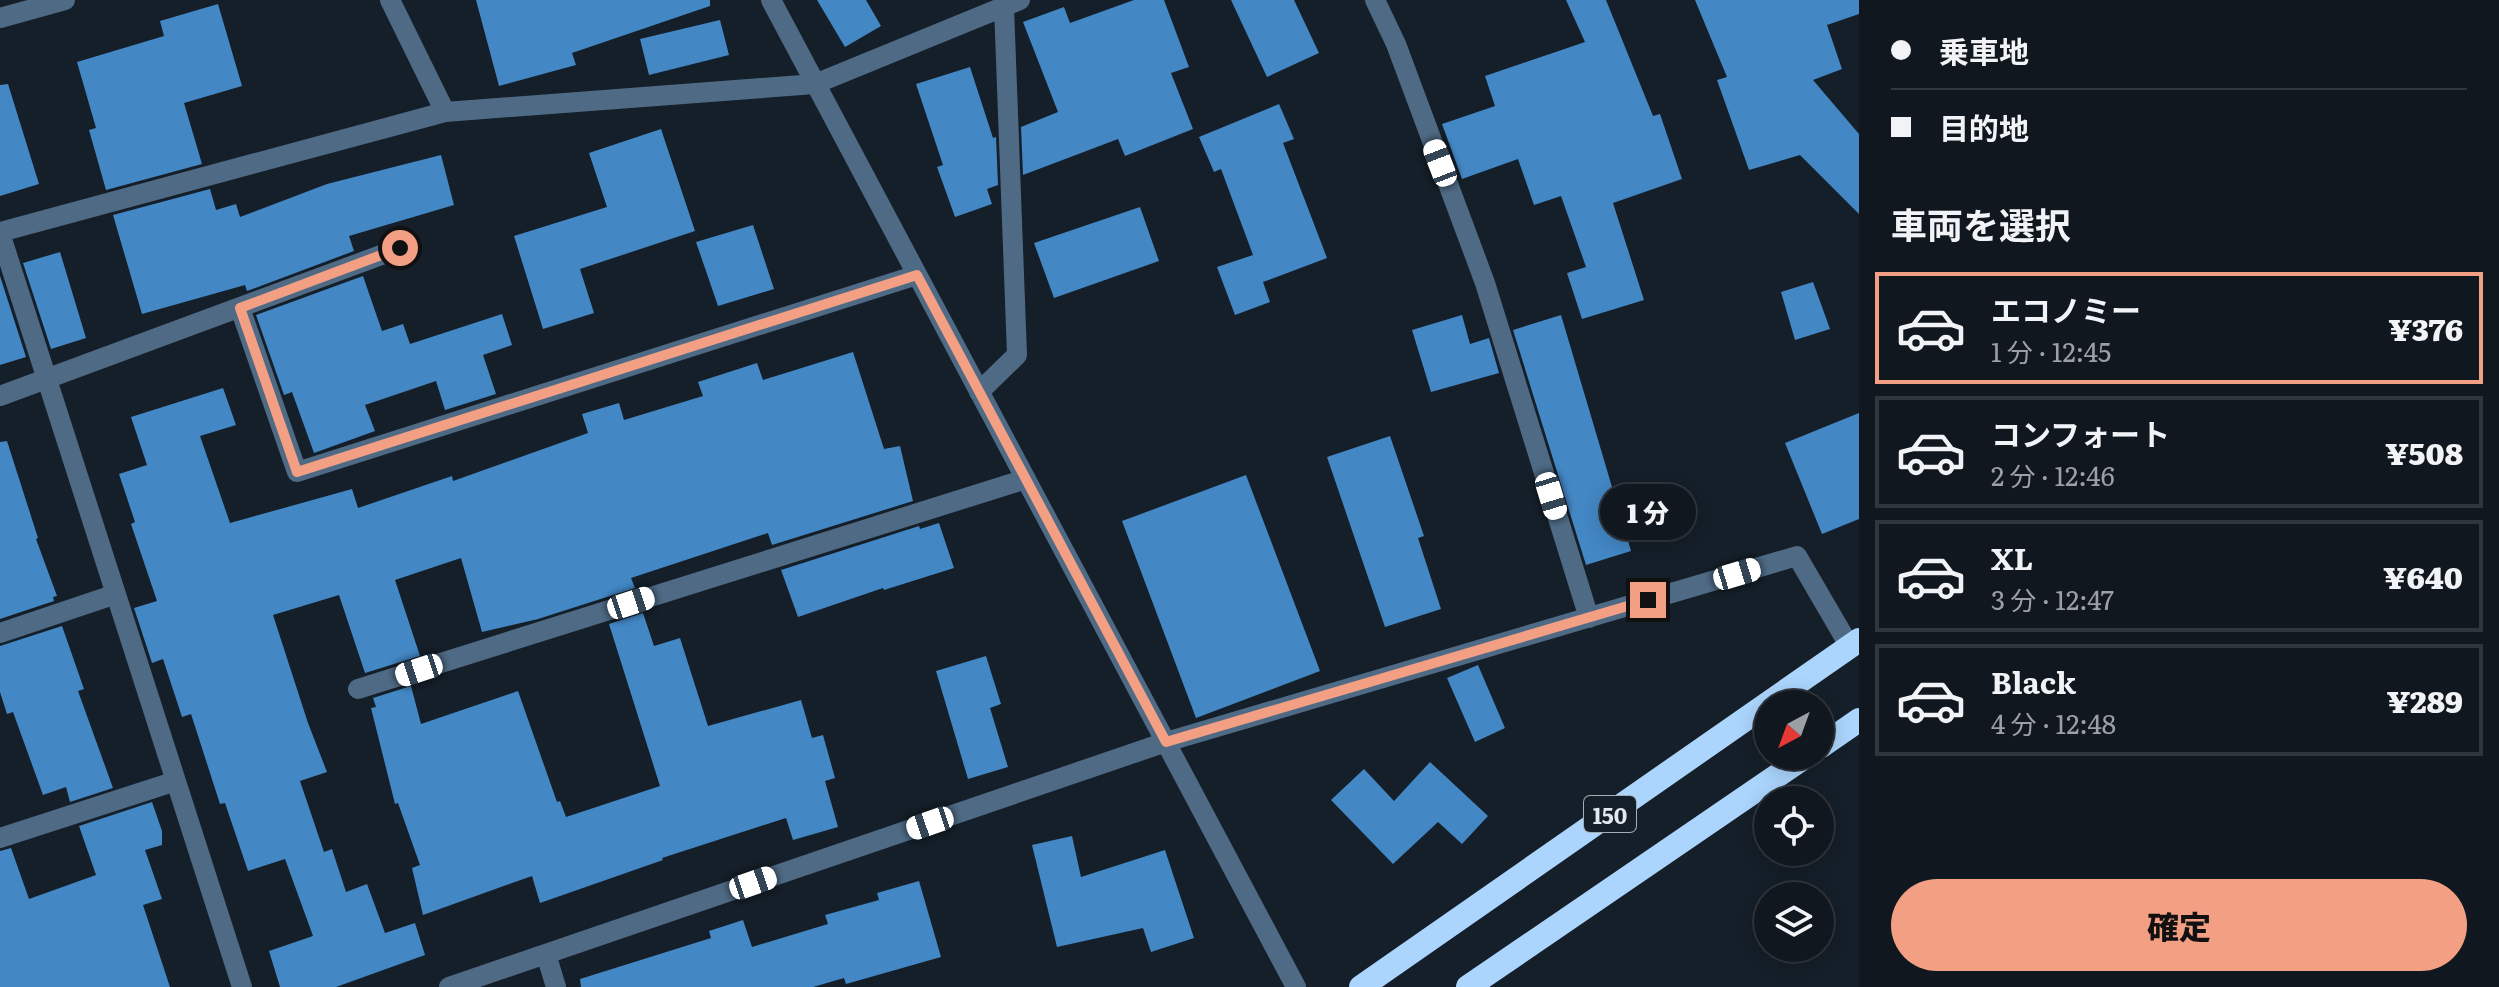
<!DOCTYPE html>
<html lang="ja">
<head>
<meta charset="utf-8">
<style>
  :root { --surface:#10171f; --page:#1e242c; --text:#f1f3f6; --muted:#9c9fa4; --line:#30363d; --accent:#f39f84 }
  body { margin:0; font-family:Literata,"Noto Sans JP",serif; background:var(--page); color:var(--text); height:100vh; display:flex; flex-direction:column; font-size:30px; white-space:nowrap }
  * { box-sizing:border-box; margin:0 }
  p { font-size:26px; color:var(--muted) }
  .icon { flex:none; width:44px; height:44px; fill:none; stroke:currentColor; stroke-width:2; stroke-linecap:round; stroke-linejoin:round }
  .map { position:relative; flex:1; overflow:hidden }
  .panel { display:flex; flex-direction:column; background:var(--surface); width:640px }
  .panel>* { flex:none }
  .hud { display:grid; align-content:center; height:176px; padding:0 32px; background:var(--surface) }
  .needle { width:52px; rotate:221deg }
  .fabs { position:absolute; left:1754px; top:690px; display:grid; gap:16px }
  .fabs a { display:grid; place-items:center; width:80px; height:80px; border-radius:50%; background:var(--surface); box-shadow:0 4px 20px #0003,0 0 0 2px var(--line); font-size:40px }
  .end { position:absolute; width:36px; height:36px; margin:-18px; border:10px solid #f39f84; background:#111; box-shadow:0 0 0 4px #111 }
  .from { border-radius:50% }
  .bubble { position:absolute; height:56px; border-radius:28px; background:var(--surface); box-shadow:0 4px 20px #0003,0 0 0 2px var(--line); font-size:26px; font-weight:800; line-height:56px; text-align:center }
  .car { position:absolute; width:24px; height:48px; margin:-24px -12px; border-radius:10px; box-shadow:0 0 6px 2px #0007; background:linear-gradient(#fff 24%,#345 0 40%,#fff 0 76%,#345 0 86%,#fff 0) }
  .hud b { display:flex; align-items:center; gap:28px; height:76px; font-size:30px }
  .hud b+b { border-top:2px solid var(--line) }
  .hud i { width:20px; height:20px; background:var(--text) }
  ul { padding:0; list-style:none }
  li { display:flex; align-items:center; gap:24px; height:112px; margin:0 16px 12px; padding:0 16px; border:4px solid var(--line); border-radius:0px }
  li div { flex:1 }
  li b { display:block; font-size:30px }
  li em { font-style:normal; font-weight:800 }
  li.selected { border-color:var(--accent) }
  li>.icon { width:72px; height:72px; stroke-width:1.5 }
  h2 { padding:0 32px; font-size:36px; line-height:96px }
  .button { display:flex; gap:16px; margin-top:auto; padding:16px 32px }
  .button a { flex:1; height:92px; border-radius:48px; background:var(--accent); color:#111; font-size:32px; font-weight:800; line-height:92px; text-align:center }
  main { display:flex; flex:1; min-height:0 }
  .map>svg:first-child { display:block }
  .building { fill:#4387c5 }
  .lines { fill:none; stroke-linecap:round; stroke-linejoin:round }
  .minor { stroke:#4f6a85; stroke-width:20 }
  .highway { stroke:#acd5fd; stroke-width:24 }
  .route { stroke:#f39f84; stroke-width:10 }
  .labels { text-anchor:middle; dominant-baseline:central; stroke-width:6; stroke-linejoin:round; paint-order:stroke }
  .shield { fill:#151f29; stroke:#a4acb4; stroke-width:2 }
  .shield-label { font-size:22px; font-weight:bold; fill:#e1e8ef }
</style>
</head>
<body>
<main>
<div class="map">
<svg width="1859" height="987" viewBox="0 0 1859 987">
  <rect width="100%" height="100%" fill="#151f29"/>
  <path class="building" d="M 476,0 L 710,0 L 710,6 L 572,53 L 576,65 L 499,86 Z
    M 817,0 L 866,0 L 881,26 L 845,47 Z
    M 1134,0 L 1164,0 L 1189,67 L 1171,73 L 1193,129 L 1125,156 L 1118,139 L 1023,175 L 1021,127 L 1058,112 L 1023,22 L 1064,7 L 1070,23 Z
    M 1231,0 L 1294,0 L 1319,53 L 1267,77 Z
    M 1566,0 L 1606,0 L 1653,116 L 1660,114 L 1682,179 L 1613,203 L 1644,300 L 1582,319 L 1567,273 L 1586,267 L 1561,196 L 1534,205 L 1518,159 L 1462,179 L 1442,124 L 1495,106 L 1485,76 L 1585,42 Z
    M 1695,0 L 1859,0 L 1859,14 L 1827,25 L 1842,69 L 1813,80 L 1859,134 L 1859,214 L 1800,155 L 1749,170 L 1717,80 L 1727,77 Z
    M 218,4 L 242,86 L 184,103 L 202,164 L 106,190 L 89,130 L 96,128 L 77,62 L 164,36 L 160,21 Z
    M 720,20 L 729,55 L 649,75 L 640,39 Z
    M 970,67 L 993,138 L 996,137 L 998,185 L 987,189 L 992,204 L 955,217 L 937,167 L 943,165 L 916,84 Z
    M 8,84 L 39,184 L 0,196 L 0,85 Z
    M 1279,104 L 1294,139 L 1283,143 L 1327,258 L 1263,282 L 1270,302 L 1235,315 L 1217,267 L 1253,255 L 1221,169 L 1214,172 L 1199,137 Z
    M 661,129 L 695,231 L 580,269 L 594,313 L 543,329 L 514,236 L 607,207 L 589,153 Z
    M 441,155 L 454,205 L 349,236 L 354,251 L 247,291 L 245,285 L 142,314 L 113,215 L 210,189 L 216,210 L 236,204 L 240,217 L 327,184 Z
    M 1140,207 L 1159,261 L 1054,298 L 1034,243 Z
    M 753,225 L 774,289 L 718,306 L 696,242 Z
    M 60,252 L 86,338 L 51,349 L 23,263 Z
    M 0,276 L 26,357 L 0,365 Z
    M 363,276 L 382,331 L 403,324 L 410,344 L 502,314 L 512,345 L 483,355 L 496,394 L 445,410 L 436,381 L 365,405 L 375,431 L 314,453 L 292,392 L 284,395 L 256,315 Z
    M 1813,282 L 1830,329 L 1795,340 L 1781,292 Z
    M 1462,315 L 1470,344 L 1489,338 L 1499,373 L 1431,392 L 1412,330 Z
    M 1561,315 L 1631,551 L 1586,565 L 1513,330 Z
    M 853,352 L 884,449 L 900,446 L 913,501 L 772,545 L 768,533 L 631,578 L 635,588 L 538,619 L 482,632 L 461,558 L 395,580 L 420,656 L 365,673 L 339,595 L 273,615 L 308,723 L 327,772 L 300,781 L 324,852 L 332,849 L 346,892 L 367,884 L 385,933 L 415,923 L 425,955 L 336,987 L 280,987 L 269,951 L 313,936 L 285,859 L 248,871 L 225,803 L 220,804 L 191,714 L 182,717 L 163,659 L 152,663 L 134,608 L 157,601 L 131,524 L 135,522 L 119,474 L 147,465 L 131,417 L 223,388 L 236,425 L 200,436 L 230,523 L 352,489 L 358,508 L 452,476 L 453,481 L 588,433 L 582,414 L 619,403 L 624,420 L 703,396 L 698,382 L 757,363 L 763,380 Z
    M 1859,413 L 1859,519 L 1822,534 L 1785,443 Z
    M 1390,436 L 1424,536 L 1418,538 L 1441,609 L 1385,627 L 1327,457 Z
    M 7,441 L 38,538 L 36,539 L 57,596 L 53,597 L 54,601 L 0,619 L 0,442 Z
    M 1246,475 L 1320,671 L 1196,718 L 1122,521 Z
    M 939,523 L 954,568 L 884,590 L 883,588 L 798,617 L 781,570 L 919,526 L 920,529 Z
    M 643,613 L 654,646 L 680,638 L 708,726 L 801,700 L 812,738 L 823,735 L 835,778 L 825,781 L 838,827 L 793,840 L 786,818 L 662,858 L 663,860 L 540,903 L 532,876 L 423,915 L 412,868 L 420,865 L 398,803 L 395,804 L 371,708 L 376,707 L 373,698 L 411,686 L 421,724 L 518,691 L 557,802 L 560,801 L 566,817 L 660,786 L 609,624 Z
    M 62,626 L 84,689 L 78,691 L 113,788 L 70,802 L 66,787 L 43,795 L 13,712 L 7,714 L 0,692 L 0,646 Z
    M 986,656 L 1001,704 L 990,708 L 1008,767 L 968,779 L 936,671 Z
    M 1478,665 L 1505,728 L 1475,742 L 1447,678 Z
    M 1430,762 L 1488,816 L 1462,844 L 1438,822 L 1393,864 L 1331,800 L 1364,769 L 1394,801 Z
    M 152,802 L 162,831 L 162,845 L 145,850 L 162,899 L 143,905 L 170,987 L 0,987 L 0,851 L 11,848 L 29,899 L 96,875 L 79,826 Z
    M 1072,836 L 1081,877 L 1165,850 L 1194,938 L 1151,952 L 1143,928 L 1057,947 L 1032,845 Z
    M 919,881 L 941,957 L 846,984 L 844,978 L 813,987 L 581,987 L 580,979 L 711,938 L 709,931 L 743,920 L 752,947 L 828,924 L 825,915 L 879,900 L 877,893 Z"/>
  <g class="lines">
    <path class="minor" d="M 390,0 L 445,112
      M 771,0 L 1296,987
      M 1375,0 L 1396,44 L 1485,283 L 1589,618
      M 0,18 L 65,0
      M 0,232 L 445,112 L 815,84 L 1020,0
      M 0,233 L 242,987
      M 240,308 L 297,472 L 917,275
      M 979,392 L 1017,355 L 1004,7
      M 0,396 L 400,248
      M 0,633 L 116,594
      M 358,689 L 1026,479
      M 0,838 L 176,781
      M 546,954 L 556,987
      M 449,987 L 1166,742 L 1797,556 L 1850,647"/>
    <path class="highway" d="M 1820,747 L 1859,720
      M 1361,987 L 1859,640
      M 1468,987 L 1806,756"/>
  </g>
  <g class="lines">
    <path class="route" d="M 400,248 L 240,308 L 297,472 L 917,275 L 1166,742 L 1648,600"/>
  </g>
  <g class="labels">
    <rect class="shield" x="1584" y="796" width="52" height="36" rx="6"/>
    <g class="shield-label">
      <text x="1610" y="814">150</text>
    </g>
  </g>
</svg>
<div class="fabs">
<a><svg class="needle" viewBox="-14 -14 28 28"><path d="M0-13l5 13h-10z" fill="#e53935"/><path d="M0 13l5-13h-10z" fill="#9c9fa4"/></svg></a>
<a><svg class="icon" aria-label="locate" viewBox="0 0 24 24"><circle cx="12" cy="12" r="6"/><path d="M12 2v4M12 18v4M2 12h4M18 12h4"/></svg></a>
<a><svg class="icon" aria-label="layers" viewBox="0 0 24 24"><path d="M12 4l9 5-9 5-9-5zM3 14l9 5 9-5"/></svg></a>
</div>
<i class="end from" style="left:400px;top:248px"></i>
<i class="end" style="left:1648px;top:600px"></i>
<div class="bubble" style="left:1600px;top:484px;width:96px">1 分</div>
<i class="car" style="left:1440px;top:163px;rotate:339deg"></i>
<i class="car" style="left:1551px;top:496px;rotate:163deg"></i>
<i class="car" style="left:1737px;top:574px;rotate:73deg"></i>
<i class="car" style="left:631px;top:603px;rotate:72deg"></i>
<i class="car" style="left:419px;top:670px;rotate:252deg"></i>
<i class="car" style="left:930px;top:823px;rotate:251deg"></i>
<i class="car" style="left:753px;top:883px;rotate:71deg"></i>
</div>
<section class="panel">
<div class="hud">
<b><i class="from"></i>乗車地</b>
<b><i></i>目的地</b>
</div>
<h2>車両を選択</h2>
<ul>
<li class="selected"><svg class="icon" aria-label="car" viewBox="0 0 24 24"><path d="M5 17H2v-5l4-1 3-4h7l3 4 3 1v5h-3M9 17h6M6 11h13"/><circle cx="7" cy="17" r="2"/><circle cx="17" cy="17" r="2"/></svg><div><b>エコノミー</b><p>1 分 · 12:45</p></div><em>¥376</em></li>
<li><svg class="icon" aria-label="car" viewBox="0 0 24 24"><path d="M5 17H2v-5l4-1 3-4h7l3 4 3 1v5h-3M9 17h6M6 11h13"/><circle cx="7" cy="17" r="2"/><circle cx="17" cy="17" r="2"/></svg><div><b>コンフォート</b><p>2 分 · 12:46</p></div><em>¥508</em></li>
<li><svg class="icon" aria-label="car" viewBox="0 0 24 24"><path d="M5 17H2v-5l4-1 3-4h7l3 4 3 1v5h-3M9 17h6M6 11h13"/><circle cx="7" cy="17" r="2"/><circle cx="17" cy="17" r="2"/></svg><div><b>XL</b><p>3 分 · 12:47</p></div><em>¥640</em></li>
<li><svg class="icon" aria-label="car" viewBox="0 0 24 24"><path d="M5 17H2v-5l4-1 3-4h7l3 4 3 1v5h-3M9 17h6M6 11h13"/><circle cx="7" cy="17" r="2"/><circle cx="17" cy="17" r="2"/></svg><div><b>Black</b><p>4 分 · 12:48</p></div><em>¥289</em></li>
</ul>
<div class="button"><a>確定</a></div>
</section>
</main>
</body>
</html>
